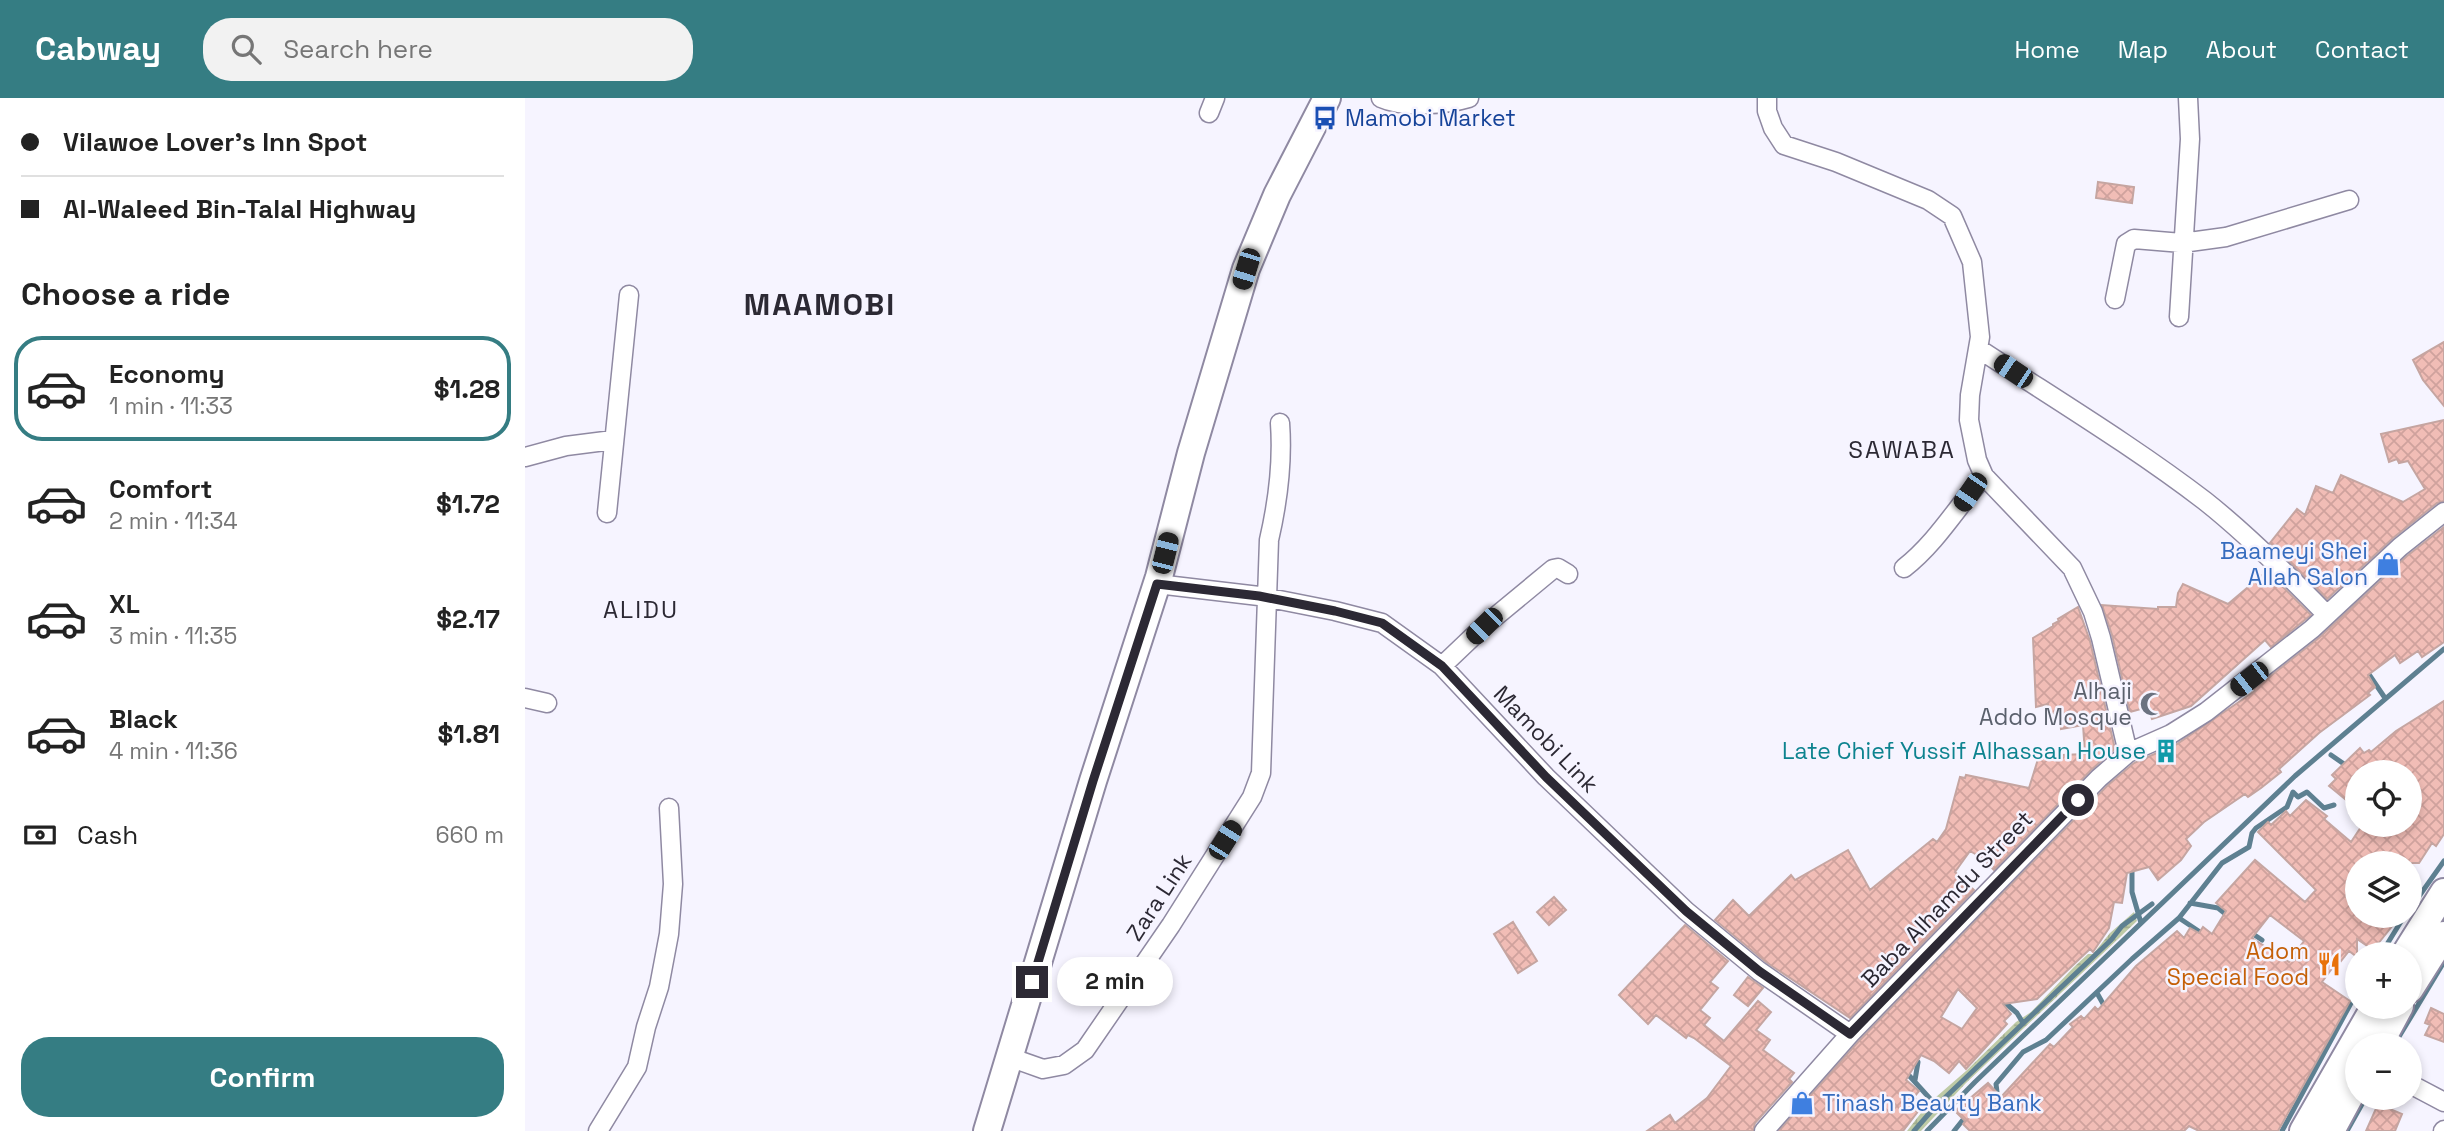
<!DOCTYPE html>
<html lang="en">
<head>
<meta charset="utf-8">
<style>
  :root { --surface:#fff; --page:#f2f2f2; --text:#222; --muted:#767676; --line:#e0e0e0; --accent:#357d83 }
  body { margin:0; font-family:"Space Grotesk",sans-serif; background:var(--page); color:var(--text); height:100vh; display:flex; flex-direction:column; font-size:26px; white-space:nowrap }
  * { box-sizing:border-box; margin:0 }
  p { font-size:23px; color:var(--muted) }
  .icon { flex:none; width:38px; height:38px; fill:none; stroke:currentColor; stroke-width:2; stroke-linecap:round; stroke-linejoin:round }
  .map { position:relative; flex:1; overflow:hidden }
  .side { display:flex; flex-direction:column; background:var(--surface); width:525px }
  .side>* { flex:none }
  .banner { display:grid; align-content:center; height:154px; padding:0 21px; background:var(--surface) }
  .buttons { position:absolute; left:1820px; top:662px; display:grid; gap:14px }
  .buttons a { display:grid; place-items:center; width:77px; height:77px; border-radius:50%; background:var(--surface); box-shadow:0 4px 10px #0003; font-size:35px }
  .end { position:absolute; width:32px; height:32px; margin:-16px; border:9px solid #2c2934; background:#fff; box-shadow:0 0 0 4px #fff }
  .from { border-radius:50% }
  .bubble { position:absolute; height:49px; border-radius:24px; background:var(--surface); box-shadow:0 4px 10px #0003; font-size:23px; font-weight:600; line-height:49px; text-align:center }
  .car { position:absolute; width:21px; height:42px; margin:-21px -10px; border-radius:9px; box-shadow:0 0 5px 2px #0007; background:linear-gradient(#222 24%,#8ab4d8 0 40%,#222 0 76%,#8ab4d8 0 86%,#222 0) }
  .banner b { display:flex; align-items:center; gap:24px; height:66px; font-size:26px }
  .banner b+b { border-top:2px solid var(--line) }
  .banner i { width:18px; height:18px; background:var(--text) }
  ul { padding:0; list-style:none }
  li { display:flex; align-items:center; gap:21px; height:105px; margin:0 14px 10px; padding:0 7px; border:4px solid transparent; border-radius:28px }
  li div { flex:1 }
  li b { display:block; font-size:26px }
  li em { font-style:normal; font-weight:600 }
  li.current { border-color:var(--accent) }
  li>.icon { width:63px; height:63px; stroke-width:1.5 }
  h2 { padding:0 21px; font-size:32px; line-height:84px }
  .pay { display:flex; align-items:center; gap:18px; height:77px; padding:0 21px; font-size:26px }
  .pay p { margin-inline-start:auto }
  .button { display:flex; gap:14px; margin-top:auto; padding:14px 21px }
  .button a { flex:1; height:80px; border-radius:28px; background:var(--accent); color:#fff; font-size:28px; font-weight:600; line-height:80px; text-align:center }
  header { display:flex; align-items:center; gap:42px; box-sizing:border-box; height:98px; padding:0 35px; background:var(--accent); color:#fff }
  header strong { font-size:33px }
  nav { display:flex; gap:38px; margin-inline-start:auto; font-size:24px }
  .search { width:490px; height:63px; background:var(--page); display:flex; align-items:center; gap:18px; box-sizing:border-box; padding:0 24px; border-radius:28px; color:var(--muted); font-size:26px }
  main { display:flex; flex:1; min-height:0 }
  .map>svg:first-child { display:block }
  .wetland { fill:url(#wetland-marsh) }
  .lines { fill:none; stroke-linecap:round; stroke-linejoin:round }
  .stream { stroke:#5e8091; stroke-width:5 }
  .building { fill:url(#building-cross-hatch); stroke:#c5a5a1; stroke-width:2; fill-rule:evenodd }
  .street-casing { stroke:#8f89a2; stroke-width:21 }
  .secondary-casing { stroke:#8f89a2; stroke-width:30 }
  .street { stroke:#fff; stroke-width:18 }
  .secondary { stroke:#fff; stroke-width:26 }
  .route { stroke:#2c2934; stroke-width:9 }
  .labels { text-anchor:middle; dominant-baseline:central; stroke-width:5; stroke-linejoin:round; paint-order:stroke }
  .transit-label { font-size:23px; fill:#164399; stroke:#f6f4ff; text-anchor:start }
  .shop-label { font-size:23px; fill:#366cbe; stroke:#f6f4ff; text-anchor:end }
  .worship-label { font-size:23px; fill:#5b616d; stroke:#f6f4ff; text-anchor:end }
  .street-label { font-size:23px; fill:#2c2934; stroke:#f6f4ff }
  .culture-label { font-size:23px; fill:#0d838f; stroke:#f6f4ff; text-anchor:end }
  .food-label { font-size:23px; fill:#c56008; stroke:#f6f4ff; text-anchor:end }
  .neighbourhood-label { font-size:24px; letter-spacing:2px; fill:#2c2934; stroke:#f6f4ff }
  .district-label { font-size:30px; font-weight:bold; letter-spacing:2px; fill:#2c2934; stroke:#f6f4ff }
</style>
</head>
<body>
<header>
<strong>Cabway</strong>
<div class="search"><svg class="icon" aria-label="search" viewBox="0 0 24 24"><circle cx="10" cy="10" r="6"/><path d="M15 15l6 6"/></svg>Search here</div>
<nav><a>Home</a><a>Map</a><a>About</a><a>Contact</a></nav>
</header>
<main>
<section class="side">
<div class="banner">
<b><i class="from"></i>Vilawoe Lover's Inn Spot</b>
<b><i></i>Al-Waleed Bin-Talal Highway</b>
</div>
<h2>Choose a ride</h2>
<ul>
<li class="current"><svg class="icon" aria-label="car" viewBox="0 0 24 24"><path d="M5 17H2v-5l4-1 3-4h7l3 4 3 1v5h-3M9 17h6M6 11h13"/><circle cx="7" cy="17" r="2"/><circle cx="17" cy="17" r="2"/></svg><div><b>Economy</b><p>1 min · 11:33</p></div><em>$1.28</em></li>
<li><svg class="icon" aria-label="car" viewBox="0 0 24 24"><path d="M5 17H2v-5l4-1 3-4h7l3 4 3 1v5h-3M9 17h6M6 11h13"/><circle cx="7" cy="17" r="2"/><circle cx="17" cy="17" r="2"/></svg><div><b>Comfort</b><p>2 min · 11:34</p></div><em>$1.72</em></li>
<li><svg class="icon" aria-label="car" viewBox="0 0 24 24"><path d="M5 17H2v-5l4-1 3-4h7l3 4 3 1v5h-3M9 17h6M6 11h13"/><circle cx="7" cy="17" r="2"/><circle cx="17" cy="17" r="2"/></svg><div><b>XL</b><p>3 min · 11:35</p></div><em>$2.17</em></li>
<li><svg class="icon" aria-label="car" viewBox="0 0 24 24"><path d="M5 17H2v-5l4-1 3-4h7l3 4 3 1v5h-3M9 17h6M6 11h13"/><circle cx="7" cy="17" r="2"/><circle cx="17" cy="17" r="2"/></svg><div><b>Black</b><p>4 min · 11:36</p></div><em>$1.81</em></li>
</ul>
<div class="pay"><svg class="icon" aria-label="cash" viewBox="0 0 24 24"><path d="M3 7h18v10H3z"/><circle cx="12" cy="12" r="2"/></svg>Cash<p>660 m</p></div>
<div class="button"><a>Confirm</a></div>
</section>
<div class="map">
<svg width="1919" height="1033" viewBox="0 0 1919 1033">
  <defs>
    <pattern id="wetland-marsh" width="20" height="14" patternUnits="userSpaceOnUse" patternTransform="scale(1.75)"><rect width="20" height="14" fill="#becaa6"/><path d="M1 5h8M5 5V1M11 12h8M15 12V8" fill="none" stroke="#a3ae90"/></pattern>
    <pattern id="building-cross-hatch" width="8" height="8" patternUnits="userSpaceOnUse" patternTransform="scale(1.75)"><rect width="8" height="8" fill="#f1bdb6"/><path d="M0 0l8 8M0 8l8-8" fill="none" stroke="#cfa29d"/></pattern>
  </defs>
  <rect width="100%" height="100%" fill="#f6f4ff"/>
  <path class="wetland" d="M 1609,814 L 1612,823 L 1441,985 L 1396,1033 L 1382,1033 L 1403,1006 L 1441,973 L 1491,924 L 1506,914 L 1549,869 L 1563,856 L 1568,856 L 1585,835 Z"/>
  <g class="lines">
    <path class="stream" d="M 1841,572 L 1860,600
      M 1806,657 L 1832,675
      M 1607,770 L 1607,794 L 1616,825
      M 1665,805 L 1693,810 L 1703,818
      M 1885,811 L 1919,763
      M 1654,820 L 1675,834
      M 1725,834 L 1737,842
      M 1856,856 L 1880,817
      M 1572,895 L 1581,911
      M 1477,902 L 1492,915 L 1498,925
      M 1869,947 L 1919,864
      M 1380,973 L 1418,1015
      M 1390,982 L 1393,964
      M 1466,999 L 1472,994 L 1471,986 L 1498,954 L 1521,942 L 1607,861 L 1654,820 L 1697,765 L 1724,749 L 1727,735 L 1731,730 L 1762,709 L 1768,694 L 1773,699 L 1782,694 L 1799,710 L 1809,707
      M 1389,1033 L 1409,1010 L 1586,842 L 1597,828 L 1627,806
      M 1402,1033 L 1450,984 L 1770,678 L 1919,551
      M 1429,1033 L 1441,1018
      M 1757,1033 L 1832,894
      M 1822,1033 L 1841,999"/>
  </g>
  <path class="building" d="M 1573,84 L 1609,89 L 1607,105 L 1571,100 Z
    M 1919,244 L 1919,308 L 1898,282 L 1888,262 Z
    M 1919,322 L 1919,403 L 1912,405 L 1868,440 L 1802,501 L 1745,445 L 1772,411 L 1780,417 L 1791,388 L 1808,395 L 1816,377 L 1878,404 L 1900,391 L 1883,363 L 1874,365 L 1872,361 L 1864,364 L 1856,336 Z
    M 1919,429 L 1919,544 L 1897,559 L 1893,553 L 1875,565 L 1870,557 L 1843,577 L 1850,589 L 1843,595 L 1845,597 L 1794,635 L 1754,671 L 1756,674 L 1736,690 L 1723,699 L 1720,696 L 1679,724 L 1661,741 L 1666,748 L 1656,762 L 1633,782 L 1624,769 L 1602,775 L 1597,805 L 1589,804 L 1584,830 L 1568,854 L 1565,851 L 1512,901 L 1478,906 L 1486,916 L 1479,923 L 1482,926 L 1441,971 L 1434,963 L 1424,975 L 1409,963 L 1396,957 L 1381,982 L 1394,993 L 1389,999 L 1398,1007 L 1378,1033 L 1254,1033 L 1333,944 L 1582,688 L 1609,665 L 1652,646 L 1730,593 L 1729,591 L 1795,539 L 1882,458 ZM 1433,891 L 1452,910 L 1437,931 L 1416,919 Z
    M 1742,473 L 1786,517 L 1746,549 L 1740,542 L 1666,608 L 1627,621 L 1623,609 L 1605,614 L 1587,537 L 1577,507 L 1633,511 L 1633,509 L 1651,509 L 1653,495 L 1658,486 L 1703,506 Z
    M 1553,509 L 1565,543 L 1590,651 L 1566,672 L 1469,772 L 1457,760 L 1445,753 L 1430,774 L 1449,792 L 1325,920 L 1241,864 L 1190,822 L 1208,802 L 1224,818 L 1266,777 L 1270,782 L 1323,752 L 1345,792 L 1408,741 L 1412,744 L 1421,731 L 1435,679 L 1440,680 L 1441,677 L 1504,690 L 1514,658 L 1560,656 L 1558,627 L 1536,631 L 1534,615 L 1525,616 L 1523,606 L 1511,609 L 1508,540 L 1528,528 L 1528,526 L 1534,523 L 1533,521 Z
    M 1919,603 L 1919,736 L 1911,748 L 1907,745 L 1894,765 L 1832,765 L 1832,817 L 1876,817 L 1848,852 L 1832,841 L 1832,859 L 1824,853 L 1816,863 L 1814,861 L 1797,884 L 1825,903 L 1753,1033 L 1674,1033 L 1664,1028 L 1659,1033 L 1445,1033 L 1438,1026 L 1440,1023 L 1430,1013 L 1463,985 L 1476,999 L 1525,946 L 1529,949 L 1548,929 L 1545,926 L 1556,918 L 1559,921 L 1570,909 L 1573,912 L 1611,868 L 1652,833 L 1659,840 L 1665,830 L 1674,835 L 1678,829 L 1687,836 L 1701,813 L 1691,805 L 1730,762 L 1780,804 L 1791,792 L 1733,734 L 1743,724 L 1746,727 L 1761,713 L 1765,718 L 1781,702 L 1802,718 L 1799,721 L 1826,744 L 1838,726 L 1885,726 L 1885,674 L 1832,674 L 1832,711 L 1804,688 L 1811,681 L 1807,677 L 1835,650 L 1839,655 L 1844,652 L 1846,654 L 1871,633 ZM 1745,817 L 1779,843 L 1764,864 L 1727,840 Z
    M 1029,799 L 1041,812 L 1024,827 L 1012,814 Z
    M 988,824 L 1012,863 L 993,875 L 969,836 Z
    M 1160,827 L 1203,863 L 1185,884 L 1193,890 L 1175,912 L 1185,920 L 1179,927 L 1199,943 L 1233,903 L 1246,914 L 1231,932 L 1245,942 L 1238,952 L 1269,975 L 1264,981 L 1267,984 L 1230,1025 L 1228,1033 L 1122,1033 L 1145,1017 L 1150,1025 L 1182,1000 L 1206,968 L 1169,940 L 1163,937 L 1161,940 L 1131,917 L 1123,926 L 1094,897 Z
    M 1223,879 L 1238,890 L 1223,908 L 1209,897 Z
    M 1906,910 L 1919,916 L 1919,944 L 1900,937 L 1905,927 L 1900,925 Z
    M 1853,1006 L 1877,1016 L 1870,1033 L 1841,1033 Z"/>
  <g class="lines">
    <g class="street-casing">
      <path id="street" d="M 856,0 C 878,10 921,7 944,0
        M 1242,0 L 1242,13 L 1248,30 L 1259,47 L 1311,64 L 1403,102 L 1427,118 L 1447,164 L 1455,239 L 1445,297 L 1444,322 L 1452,362 L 1459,378 L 1547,470 L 1568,514 L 1576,540 L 1603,655
        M 684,15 L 690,0
        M 1590,201 L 1601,146 L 1609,141 L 1657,145 L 1701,139 L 1824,102
        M 1654,219 L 1665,41 L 1663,0
        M 1454,251 C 1530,301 1608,348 1680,403 C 1723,437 1763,477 1801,516
        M 0,359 L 41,348 L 88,342
        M 82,415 L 104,197
        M 1379,470 C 1412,444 1432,409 1459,378
        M 632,486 L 734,498 L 810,513 L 857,525 L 917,568 L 1021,679 L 1161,813 L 1234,873 L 1325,936
        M 917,568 L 959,528 L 1028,471 L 1033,470 L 1043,476
        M 0,600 L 22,605
        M 484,959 L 518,971 L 539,967 L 560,952 L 646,827 L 727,699 L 736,675 L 744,442 C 753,403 758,366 755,325
        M 1885,986 L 1919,1004
        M 73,1033 L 112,969 L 121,929 L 134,889 L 144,836 L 148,786 L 144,710
        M 1239,1033 L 1325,936 L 1574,680 L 1603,655 L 1646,636 L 1681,614 L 1787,531 L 1875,449 L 1919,414
        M 1918,1033 L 1919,1032"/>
    </g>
    <g class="secondary-casing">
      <path id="secondary" d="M 1880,856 L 1919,794
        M 1885,891 L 1919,837
        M 1854,947 L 1875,908
        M 462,1033 L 568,683 L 634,479 L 666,355 L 721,171 L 752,97 L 802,0
        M 1778,1033 L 1850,908
        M 1806,1033 L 1832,985"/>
    </g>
    <use href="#street" class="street"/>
    <use href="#secondary" class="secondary"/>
  </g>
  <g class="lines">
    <path class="route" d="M 507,884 L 568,683 L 632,486 L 734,498 L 810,513 L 857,525 L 917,568 L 1021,679 L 1161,813 L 1234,873 L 1325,936 L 1553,702"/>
  </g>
  <defs>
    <g id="bus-bare" transform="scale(1.89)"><path d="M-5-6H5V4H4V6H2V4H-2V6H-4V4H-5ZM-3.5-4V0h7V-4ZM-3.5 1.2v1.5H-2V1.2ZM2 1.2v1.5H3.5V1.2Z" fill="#1a4fb4" stroke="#f6f4ff" stroke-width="2.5" paint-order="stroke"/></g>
    <g id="shop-bare" transform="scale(1.89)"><path d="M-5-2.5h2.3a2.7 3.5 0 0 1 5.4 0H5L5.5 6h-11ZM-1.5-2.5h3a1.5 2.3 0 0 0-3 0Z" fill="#3f7fe0" stroke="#f6f4ff" stroke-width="2.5" paint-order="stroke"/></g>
    <g id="mosque-bare" transform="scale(1.89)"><path d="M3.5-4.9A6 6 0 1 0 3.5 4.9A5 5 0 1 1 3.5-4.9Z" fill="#6b7280" stroke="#f6f4ff" stroke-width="2.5" paint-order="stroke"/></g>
    <g id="building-bare" transform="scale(1.89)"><path d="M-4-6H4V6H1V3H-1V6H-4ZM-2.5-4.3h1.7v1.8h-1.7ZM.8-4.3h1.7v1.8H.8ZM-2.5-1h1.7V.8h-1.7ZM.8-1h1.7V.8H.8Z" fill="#0f9aa8" stroke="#f6f4ff" stroke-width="2.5" paint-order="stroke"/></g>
    <g id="restaurant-bare" transform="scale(1.89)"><path d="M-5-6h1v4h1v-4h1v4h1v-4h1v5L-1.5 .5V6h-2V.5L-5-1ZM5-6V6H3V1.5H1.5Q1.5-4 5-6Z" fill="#e8710a" stroke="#f6f4ff" stroke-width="2.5" paint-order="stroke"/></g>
  </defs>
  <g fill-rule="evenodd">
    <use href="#bus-bare" x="800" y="20"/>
    <use href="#shop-bare" x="1863" y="466"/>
    <use href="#mosque-bare" x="1627" y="606"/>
    <use href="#building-bare" x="1641" y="653"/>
    <use href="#restaurant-bare" x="1804" y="866"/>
    <use href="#shop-bare" x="1277" y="1005"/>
  </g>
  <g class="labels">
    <g class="transit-label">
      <text x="820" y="20">Mamobi Market</text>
    </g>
    <g class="shop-label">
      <text x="1843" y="453">Baameyi Shei<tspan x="1843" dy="26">Allah Salon</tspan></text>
      <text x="1297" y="1005" text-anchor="start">Tinash Beauty Bank</text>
    </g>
    <g class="worship-label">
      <text x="1607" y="593">Alhaji<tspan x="1607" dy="26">Addo Mosque</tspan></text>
    </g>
    <g class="street-label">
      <text transform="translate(1021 641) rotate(46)">Mamobi Link</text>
      <text transform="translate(634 799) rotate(-57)">Zara Link</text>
      <text transform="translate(1422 801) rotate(-46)">Baba Alhamdu Street</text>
    </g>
    <g class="culture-label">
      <text x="1621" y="653">Late Chief Yussif Alhassan House</text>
    </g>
    <g class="food-label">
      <text x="1784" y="853">Adom<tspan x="1784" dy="26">Special Food</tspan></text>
    </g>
    <g class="neighbourhood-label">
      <text x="1377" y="351">SAWABA</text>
      <text x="116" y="511">ALIDU</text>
    </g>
    <g class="district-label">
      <text x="295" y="206">MAAMOBI</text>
    </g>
  </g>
</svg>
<div class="buttons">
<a><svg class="icon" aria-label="locate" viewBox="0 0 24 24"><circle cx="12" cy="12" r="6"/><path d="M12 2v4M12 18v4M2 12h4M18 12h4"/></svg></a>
<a><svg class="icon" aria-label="layers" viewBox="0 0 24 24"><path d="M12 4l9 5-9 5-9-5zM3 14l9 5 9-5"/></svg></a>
<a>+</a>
<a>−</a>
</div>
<i class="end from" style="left:1553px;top:702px"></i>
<i class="end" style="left:507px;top:884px"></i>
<div class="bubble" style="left:532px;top:859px;width:116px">2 min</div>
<i class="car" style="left:721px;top:171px;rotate:197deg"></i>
<i class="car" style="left:1488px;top:273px;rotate:304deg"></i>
<i class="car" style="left:1445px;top:394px;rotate:214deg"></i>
<i class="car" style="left:640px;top:455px;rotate:14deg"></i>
<i class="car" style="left:959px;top:528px;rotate:225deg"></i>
<i class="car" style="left:1724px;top:581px;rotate:232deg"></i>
<i class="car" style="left:700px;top:742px;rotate:32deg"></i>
</div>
</main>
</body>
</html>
